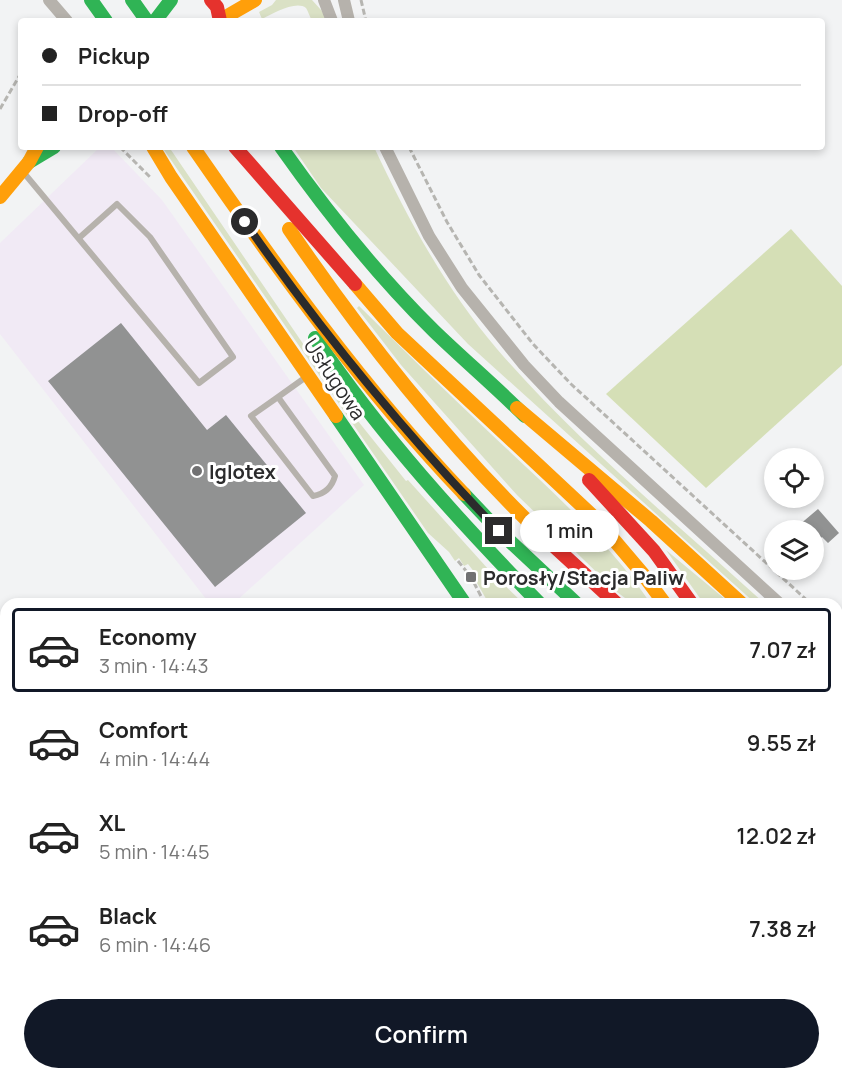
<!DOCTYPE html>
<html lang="en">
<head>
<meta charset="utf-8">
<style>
  :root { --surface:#fff; --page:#f6f6f6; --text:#222; --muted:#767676; --line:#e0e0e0; --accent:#111827 }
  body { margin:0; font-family:Manrope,sans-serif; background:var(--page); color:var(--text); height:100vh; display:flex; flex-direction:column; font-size:22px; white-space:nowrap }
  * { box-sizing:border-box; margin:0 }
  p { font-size:20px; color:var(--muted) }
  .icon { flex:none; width:33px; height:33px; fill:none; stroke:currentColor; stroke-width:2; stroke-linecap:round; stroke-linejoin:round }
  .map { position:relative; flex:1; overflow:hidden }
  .drawer { position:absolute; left:0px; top:598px; width:843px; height:482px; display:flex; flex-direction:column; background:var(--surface); border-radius:18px 18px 0 0; box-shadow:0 3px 9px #0003 }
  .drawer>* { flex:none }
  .guide { position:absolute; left:18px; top:18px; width:807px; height:132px; border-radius:6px; box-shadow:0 3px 9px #0003; display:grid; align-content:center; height:132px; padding:0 24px; background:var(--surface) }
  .buttons { position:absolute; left:764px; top:448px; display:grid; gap:12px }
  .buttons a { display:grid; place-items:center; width:60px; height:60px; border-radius:50%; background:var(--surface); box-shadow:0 3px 9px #0003; font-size:30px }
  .end { position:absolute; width:27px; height:27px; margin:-14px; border:8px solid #2b2b2c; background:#fff; box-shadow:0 0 0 3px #fff }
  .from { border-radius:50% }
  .bubble { position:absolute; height:42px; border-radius:21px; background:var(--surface); box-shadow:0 3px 9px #0003; font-size:20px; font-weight:600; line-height:42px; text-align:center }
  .guide b { display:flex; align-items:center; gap:21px; height:57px; font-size:22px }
  .guide b+b { border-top:2px solid var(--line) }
  .guide i { width:15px; height:15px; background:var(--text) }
  ul { padding:10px 0 0; list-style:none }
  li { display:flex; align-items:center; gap:18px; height:84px; margin:0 12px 9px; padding:0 12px; border:3px solid transparent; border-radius:6px }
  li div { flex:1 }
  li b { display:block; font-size:22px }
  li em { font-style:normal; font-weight:600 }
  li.on { border-color:var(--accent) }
  li>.icon { width:54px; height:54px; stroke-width:1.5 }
  .action { display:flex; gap:12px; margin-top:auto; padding:12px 24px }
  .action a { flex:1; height:69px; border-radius:36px; background:var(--accent); color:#fff; font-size:24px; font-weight:600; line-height:69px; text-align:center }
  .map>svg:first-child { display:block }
  .industrial { fill:#f1eaf5 }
  .green { fill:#dae1c5 }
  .forest { fill:#d5dfb6 }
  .building { fill:#919292 }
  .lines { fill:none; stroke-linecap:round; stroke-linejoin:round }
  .path { stroke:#b6b5b1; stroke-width:3; stroke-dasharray:6 3; stroke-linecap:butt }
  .lane { stroke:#b6b2ac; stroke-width:6 }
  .street { stroke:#b6b2ac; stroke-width:12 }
  .fast { stroke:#30b455; stroke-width:14 }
  .slow { stroke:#ff9f0a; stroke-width:14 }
  .jam { stroke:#e5322d; stroke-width:14 }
  .fast-bridge { stroke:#30b455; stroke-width:14 }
  .route { stroke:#2b2b2c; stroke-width:8 }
  .poi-dot { fill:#717172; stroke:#fff; stroke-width:2 }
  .labels { text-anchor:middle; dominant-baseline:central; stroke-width:6; stroke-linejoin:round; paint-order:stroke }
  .street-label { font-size:20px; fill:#2b2b2c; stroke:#fff }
  .poi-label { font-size:20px; font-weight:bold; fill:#2b2b2c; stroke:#fff; text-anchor:start }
</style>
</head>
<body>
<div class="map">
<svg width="842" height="1079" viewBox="0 0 842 1079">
  <rect width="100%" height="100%" fill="#f2f3f4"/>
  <path class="industrial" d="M 100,147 L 111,147 L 162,200 L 364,485 L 233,604 L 210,604 L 0,334 L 0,243 Z
    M 273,1074 L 777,1074 L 781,1079 L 278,1079 Z"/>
  <path class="green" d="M 276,0 L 312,0 L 322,11 L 327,21 L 312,21 C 310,17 308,11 306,8 C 296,0 272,14 262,19 L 259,12 L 272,5 Z
    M 162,147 L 169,147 L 342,401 L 406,481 L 408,480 L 489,570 L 524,604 L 489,604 L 473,576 L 475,573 L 468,564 L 464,566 L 459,558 L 455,561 L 449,552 L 428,533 Z
    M 293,147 L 374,147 C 407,218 446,289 497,349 C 576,441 676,523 765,604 L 756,604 L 468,344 L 321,188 Z
    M 359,306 C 403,349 446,392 491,434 C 548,488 607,539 651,604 L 633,604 L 617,592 L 517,495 L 401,365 L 357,308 Z
    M 666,550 L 731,604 L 704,604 Z
    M 837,706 L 842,711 L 842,758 L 837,754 Z
    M 837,816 L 842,819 L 842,936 L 837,918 Z"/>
  <path class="forest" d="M 791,229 L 842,286 L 842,365 L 706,488 L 606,394 Z"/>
  <path class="building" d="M 121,323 L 207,430 L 226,415 L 306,513 L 215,587 L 48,381 Z
    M 818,509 L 839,533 L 828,543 L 822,537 L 813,545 L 813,531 L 792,531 Z"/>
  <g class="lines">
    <path class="path" d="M 361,0 L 366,21
      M 0,109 L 21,73
      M 120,147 L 151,178
      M 409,147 L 447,222 L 479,275 L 533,344 L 571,384 L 811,604
      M 458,561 L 471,577 L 485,604
      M 837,628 L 842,633
      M 762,1074 L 765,1079"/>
    <path class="lane" d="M 24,173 L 199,383 L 233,357 L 150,237 L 117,204 L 79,238
      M 278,397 L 251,416 L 313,496 C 325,494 332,487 335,476 L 278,397 L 306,377"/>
    <path class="street" d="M 49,0 L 67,21
      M 324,0 L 332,21
      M 344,0 L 349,21
      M 385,147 L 429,236 L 462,288 L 524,365 L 559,402 L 780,604
      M 837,657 L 842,661"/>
    <path class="fast" d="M 91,0 L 106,21
      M 155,21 L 171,0
      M 281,147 C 327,212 377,275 434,331 C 464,360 496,387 525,416
      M 29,162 L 54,147
      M 315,338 C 381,435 458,520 540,604
      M 336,416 L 465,604
      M 464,494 L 499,531 L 577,604
      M 787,1074 L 791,1079"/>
    <path class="slow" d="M 224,21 L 229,15 L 255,0
      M 153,147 L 171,177 L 336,416
      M 193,147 C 276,267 363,388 464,494
      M 0,197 L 29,162 L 37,147
      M 289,229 C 364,339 447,444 543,536
      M 355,284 L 397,333 L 597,520 L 642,573 L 665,604
      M 517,408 L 651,521 L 742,604
      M 837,694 L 842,698
      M 837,770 L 842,773
      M 837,804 L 842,807
      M 837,1054 L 842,1063"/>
    <path class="jam" d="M 211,0 L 217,7 L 220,21
      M 235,147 L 355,284
      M 589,480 L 654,551 L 692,604
      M 543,536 L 617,604
      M 837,974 L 842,990"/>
    <path class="fast-bridge" d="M 132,0 L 147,21"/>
  </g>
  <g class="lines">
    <path class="route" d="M 245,222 C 321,331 406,435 499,531"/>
  </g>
  <g class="poi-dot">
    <circle cx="197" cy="471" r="6"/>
    <rect x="465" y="571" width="12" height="12" rx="3"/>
  </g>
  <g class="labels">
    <g class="street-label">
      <text transform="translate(335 379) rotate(56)">Usługowa</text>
    </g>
    <g class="poi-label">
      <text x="209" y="471">Iglotex</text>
      <text x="483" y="577">Porosły/Stacja Paliw</text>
    </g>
  </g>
</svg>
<div class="buttons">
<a><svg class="icon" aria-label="locate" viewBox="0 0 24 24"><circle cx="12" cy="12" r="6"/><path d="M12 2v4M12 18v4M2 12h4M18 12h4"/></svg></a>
<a><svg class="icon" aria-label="layers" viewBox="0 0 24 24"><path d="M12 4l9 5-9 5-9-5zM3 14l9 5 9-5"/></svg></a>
</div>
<i class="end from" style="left:245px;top:222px"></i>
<i class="end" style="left:499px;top:531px"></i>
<div class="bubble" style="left:520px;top:510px;width:99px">1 min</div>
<div class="guide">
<b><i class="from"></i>Pickup</b>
<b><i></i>Drop-off</b>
</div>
<section class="drawer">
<ul>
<li class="on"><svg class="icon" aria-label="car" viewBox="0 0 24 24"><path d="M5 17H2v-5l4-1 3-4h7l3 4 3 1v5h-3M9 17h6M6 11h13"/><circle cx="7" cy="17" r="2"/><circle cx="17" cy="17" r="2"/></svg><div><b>Economy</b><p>3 min · 14:43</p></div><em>7.07 zł</em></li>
<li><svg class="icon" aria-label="car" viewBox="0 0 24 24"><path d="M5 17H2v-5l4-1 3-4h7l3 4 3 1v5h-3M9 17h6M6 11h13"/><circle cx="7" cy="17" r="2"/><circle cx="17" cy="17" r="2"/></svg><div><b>Comfort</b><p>4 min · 14:44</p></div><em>9.55 zł</em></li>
<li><svg class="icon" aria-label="car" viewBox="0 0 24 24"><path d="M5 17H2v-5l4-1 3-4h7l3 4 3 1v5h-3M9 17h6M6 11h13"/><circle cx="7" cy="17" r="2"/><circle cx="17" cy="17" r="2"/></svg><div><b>XL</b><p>5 min · 14:45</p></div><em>12.02 zł</em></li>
<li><svg class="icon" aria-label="car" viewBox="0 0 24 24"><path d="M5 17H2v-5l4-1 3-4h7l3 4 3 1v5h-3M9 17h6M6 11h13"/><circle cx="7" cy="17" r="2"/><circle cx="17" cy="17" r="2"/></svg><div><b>Black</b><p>6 min · 14:46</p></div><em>7.38 zł</em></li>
</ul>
<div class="action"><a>Confirm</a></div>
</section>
</div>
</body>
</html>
